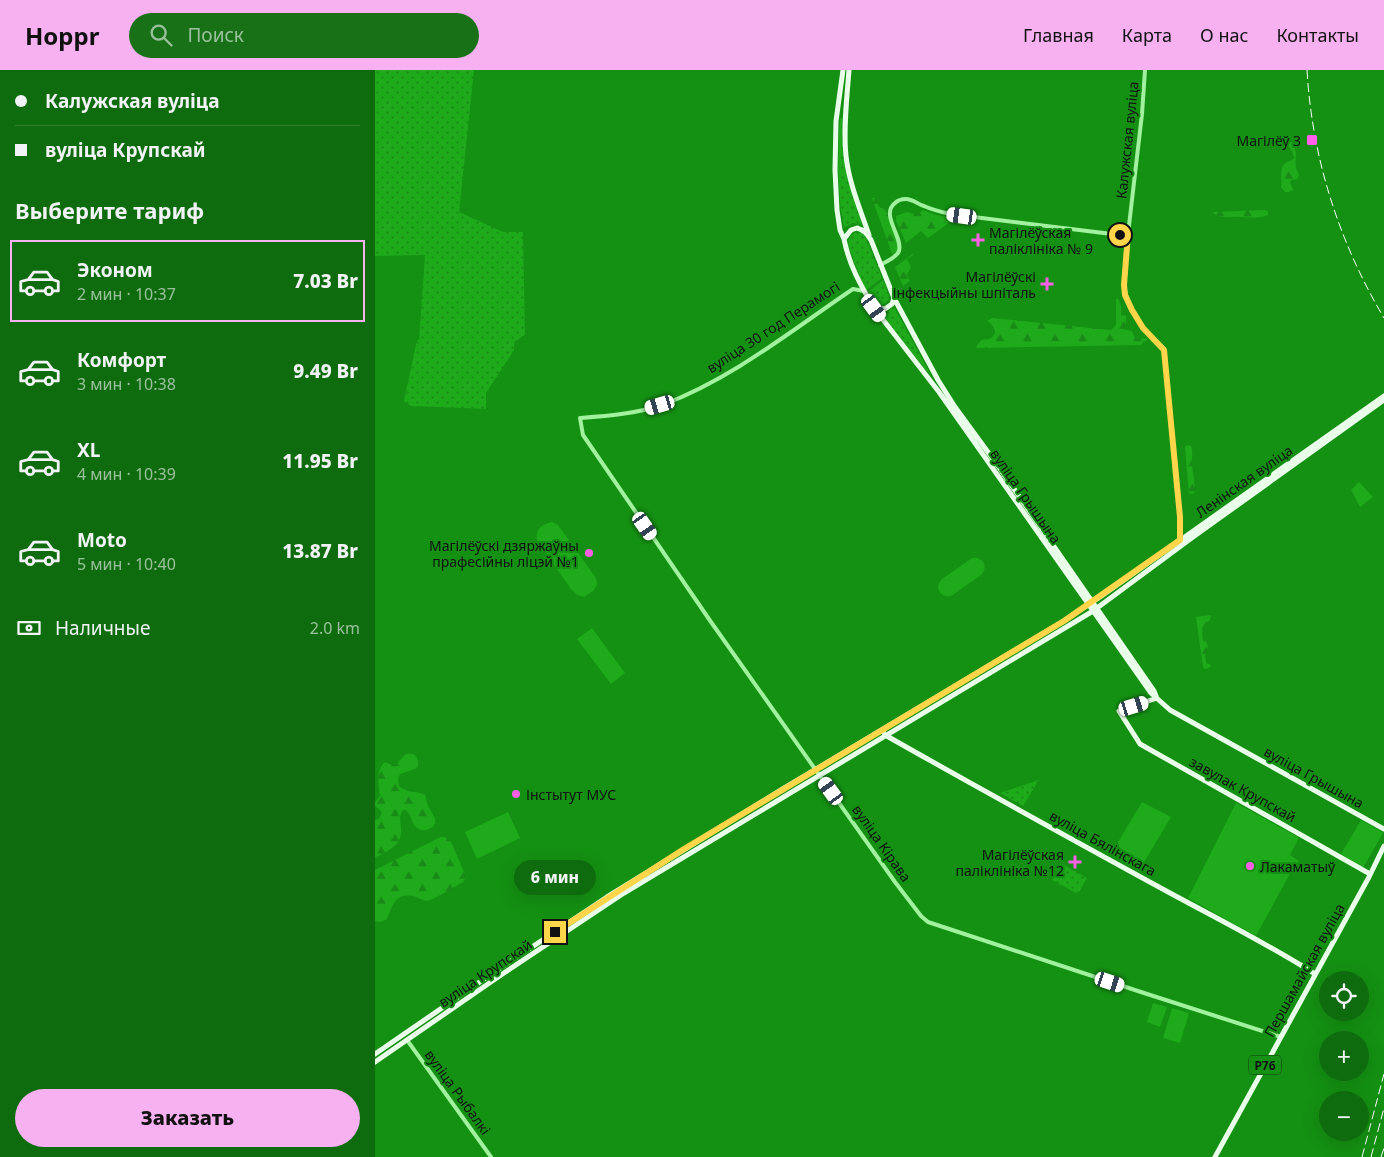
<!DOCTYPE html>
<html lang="ru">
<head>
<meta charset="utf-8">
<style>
  :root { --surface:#0f6c0e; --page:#187117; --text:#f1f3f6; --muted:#9bc09e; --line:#2f7f2e; --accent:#f7b0f0 }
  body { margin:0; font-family:"Noto Sans",sans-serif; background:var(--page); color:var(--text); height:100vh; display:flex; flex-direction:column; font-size:19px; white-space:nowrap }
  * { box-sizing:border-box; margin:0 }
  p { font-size:16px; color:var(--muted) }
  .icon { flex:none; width:28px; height:28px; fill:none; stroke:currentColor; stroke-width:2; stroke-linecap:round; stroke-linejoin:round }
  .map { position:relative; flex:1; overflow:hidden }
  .panel { display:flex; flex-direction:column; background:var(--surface); width:375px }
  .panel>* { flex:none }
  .guide { display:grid; align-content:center; height:110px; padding:0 15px; background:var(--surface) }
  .controls { position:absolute; left:944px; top:901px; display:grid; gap:10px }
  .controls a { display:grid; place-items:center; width:50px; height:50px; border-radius:50%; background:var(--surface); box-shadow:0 5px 20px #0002; font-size:25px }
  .end { position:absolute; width:22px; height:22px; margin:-11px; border:6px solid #ffd54a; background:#111; box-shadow:0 0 0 2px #111 }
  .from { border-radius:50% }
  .bubble { position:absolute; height:35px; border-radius:18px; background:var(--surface); box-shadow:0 5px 20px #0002; font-size:16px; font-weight:800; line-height:35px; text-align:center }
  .car { position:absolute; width:15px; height:30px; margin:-15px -8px; border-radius:6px; box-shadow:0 0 4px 1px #0007; background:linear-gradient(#fff 24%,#345 0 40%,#fff 0 76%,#345 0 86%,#fff 0) }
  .guide b { display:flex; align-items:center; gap:18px; height:48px; font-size:19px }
  .guide b+b { border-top:1px solid var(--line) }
  .guide i { width:12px; height:12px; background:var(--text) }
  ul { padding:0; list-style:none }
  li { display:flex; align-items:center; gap:15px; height:82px; margin:0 10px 8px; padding:0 5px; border:2px solid transparent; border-radius:0px }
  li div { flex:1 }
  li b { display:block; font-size:19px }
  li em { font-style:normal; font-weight:800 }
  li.on { border-color:var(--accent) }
  li>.icon { width:45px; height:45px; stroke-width:1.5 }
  h2 { padding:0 15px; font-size:22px; line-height:60px }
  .pay { display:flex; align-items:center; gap:12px; height:55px; padding:0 15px; font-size:19px }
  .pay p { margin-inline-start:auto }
  .button { display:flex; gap:10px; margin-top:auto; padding:10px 15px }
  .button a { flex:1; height:58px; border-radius:30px; background:var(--accent); color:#111; font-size:20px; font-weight:800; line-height:58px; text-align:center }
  header { display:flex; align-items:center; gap:30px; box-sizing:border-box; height:70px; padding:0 25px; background:var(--accent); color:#111 }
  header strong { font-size:24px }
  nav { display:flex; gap:28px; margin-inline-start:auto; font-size:18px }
  .search { width:350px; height:45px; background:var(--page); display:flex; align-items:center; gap:12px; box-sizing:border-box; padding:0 18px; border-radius:28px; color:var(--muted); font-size:19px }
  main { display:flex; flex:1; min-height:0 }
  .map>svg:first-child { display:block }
  .grass { fill:url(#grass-dots) }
  .forest { fill:url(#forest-firs) }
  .park { fill:#1eaa1b }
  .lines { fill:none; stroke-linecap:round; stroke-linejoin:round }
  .minor { stroke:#a1f19f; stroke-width:4 }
  .major { stroke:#e9ffea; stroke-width:5 }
  .rail { stroke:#fff; stroke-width:1; stroke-dasharray:9 4; stroke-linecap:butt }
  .route { stroke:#ffd54a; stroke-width:6 }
  .poi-dot { fill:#ff5fe8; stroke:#149013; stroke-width:2 }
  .labels { text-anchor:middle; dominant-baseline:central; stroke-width:4; stroke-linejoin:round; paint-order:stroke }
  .shield { fill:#149013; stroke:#123712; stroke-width:1 }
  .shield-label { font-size:12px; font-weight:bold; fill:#111 }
  .street-label { font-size:14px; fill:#111; stroke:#149013 }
  .poi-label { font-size:14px; fill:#111; stroke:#149013; text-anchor:end }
</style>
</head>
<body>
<header>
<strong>Hoppr</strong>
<div class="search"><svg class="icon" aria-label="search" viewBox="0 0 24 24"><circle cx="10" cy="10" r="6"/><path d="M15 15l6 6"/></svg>Поиск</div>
<nav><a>Главная</a><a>Карта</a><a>О нас</a><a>Контакты</a></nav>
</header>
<main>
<section class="panel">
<div class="guide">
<b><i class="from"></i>Калужская вуліца</b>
<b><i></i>вуліца Крупскай</b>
</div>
<h2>Выберите тариф</h2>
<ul>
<li class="on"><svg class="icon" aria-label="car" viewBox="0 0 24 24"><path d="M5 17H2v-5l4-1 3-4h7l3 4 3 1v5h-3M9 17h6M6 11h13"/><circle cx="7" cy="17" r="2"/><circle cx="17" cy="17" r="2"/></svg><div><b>Эконом</b><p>2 мин · 10:37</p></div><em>7.03 Br</em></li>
<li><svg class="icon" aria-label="car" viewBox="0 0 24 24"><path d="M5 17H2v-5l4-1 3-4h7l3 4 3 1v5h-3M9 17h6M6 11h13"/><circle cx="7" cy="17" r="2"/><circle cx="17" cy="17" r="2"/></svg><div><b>Комфорт</b><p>3 мин · 10:38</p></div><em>9.49 Br</em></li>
<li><svg class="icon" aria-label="car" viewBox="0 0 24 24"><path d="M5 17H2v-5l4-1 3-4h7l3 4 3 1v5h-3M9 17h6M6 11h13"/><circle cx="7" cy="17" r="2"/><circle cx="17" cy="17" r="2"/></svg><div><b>XL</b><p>4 мин · 10:39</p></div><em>11.95 Br</em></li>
<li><svg class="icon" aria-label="car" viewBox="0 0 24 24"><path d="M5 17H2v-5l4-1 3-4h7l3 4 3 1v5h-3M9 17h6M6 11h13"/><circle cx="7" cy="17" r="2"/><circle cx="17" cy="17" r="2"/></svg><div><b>Moto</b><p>5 мин · 10:40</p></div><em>13.87 Br</em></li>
</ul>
<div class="pay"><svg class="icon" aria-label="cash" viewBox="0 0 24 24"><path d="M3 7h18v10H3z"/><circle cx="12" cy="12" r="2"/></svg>Наличные<p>2.0 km</p></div>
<div class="button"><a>Заказать</a></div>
</section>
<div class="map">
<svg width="1009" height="1087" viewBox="0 0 1009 1087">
  <defs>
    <pattern id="grass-dots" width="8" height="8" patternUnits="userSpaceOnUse" patternTransform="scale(1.25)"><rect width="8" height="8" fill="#1eaa1b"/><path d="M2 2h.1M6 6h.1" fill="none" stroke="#198917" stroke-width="1.8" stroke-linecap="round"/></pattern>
    <pattern id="forest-firs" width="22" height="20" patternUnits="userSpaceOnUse" patternTransform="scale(1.25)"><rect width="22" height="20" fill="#1eaa1b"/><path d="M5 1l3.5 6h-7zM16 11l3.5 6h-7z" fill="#198917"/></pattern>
  </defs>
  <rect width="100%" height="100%" fill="#149013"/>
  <path class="grass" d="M 0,0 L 99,0 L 84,142 L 128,162 L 148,162 L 150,265 L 139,272 L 139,280 L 111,323 L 111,339 L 36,336 L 29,331 L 42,270 L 44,270 L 50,185 L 0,186 Z
    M 465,48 L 467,48 L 468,87 L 474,114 L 487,155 L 478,153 L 469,158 C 462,120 462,86 465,48 Z
    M 482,162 L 487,163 L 491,168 L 507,208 L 490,221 L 473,175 C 473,168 476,164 482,162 Z
    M 508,210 C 512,221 520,231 505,236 L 500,233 L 491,223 Z
    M 519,237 L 558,309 L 506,243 L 510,244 Z
    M 664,710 L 648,736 L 625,723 Z
    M 687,794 L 712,808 L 703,824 L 677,810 Z"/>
  <path class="forest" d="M 916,72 C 924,80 919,88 921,97 C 921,100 923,102 924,105 L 922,109 L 916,110 L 915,112 L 918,120 L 914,122 L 910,122 L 906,117 C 908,105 901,95 917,90 L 919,88 C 917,80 915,80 912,73 Z
    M 497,128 L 500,128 L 504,137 L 509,139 L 512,143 L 524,176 L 523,181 L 517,184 Z
    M 548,140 C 557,144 566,147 575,146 L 575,152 L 553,168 L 546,161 L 531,173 L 521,151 L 521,146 L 532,142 L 542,145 Z
    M 890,140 L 893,141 L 893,145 C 883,149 875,147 865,147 C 855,146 847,150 838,143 L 839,142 Z
    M 539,183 L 538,185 L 532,189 L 536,197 L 532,205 L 535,211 L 528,216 L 520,197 Z
    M 741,229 L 743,229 C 746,233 747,240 746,245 L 748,246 L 751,245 L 751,253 L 748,259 L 757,261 L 759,266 L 763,269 L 770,268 L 773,270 L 768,272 L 766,275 L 603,278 L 601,277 C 603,274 604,272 607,270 C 610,269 613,270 616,268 C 624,263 618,254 612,251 L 617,248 L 736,260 L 741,255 Z
    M 813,375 L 816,376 C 818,382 817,386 817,392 C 817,402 820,412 820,422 L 817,424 L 814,423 L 810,377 Z
    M 836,545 L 835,550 C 826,555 827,562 828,571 L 831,572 L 833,577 C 830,583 829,588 832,594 L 835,594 L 836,597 L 830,599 L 828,597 L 821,547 Z
    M 34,683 C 41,684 44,689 43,696 L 40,699 L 25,704 L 23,709 L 24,716 C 32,724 41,720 50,725 L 53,736 L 60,748 L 60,755 C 55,760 46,763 41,757 C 35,751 38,745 29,739 C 18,748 37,766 14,780 C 9,783 5,786 0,787 L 0,750 L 4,749 L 7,743 L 5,740 L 0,736 L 0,732 L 5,726 C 4,714 0,701 10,692 L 19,696 L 30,685 Z
    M 66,767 L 70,767 L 76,772 L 90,804 L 90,809 L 88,812 L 60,828 L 52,831 C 47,830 42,827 37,826 C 20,823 17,837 12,849 L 6,852 L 0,851 L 0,800 Z"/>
  <path class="park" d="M 984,412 L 998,427 L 985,437 L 976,420 Z
    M 177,452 L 183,455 L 221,508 L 222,515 L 218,521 L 209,527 L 202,525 L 196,519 L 162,471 C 160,459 166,455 177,452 Z
    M 597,488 L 602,488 L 608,491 L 610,496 L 609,501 L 606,505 L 576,526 C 570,527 565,525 563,518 L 564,513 L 567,509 Z
    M 217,558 L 250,603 L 236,614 L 202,569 Z
    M 767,732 L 796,747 L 765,799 L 737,782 Z
    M 861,733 L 923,767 L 923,770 L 915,785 L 924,791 L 917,800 L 881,866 L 813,828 Z
    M 133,742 L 145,768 L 102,789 L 90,762 Z
    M 986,750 L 1008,763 L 988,798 L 966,784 Z
    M 778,933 L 792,937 L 785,957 L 772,952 Z
    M 797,938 L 814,943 L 805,973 L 788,968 Z"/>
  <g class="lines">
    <path class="minor" d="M 770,0 L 767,44 L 753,164 L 749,215 L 751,225 L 757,240 L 768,258 L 789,279 L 805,447 L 805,470
      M 505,195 C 511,192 522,187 524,181 C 528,166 505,145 520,133 C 523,130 527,129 531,129 C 537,129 543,134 549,136 C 558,140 566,142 575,144 L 745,165 L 753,164
      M 489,221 L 478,219 C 417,260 357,309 287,335 C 260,344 232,346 205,348 L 208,365 L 336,552 L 520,812 L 546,846 L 553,852 L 769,923 L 906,967
      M 32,970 L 116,1087"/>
    <path class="major" d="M 468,0 L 461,51 L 460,100 L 462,140 L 465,160 L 469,169
      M 474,0 C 472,28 468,58 471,86 C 474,113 485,139 494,165
      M 482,158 C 489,160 492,164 496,170 L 519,228 L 517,234 L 510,239 L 499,238 C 486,216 474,195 469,169 L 476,160 Z
      M 519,228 L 563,310 L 580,337 L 626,400 L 779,621 L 781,626
      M 499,238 L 564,322 L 776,623 L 795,640 L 1009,759
      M 782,628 L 744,641 L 765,674 L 995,804
      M 509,663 L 510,665 C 605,719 700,771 795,823 C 843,849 893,874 940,904
      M 0,984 L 112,907 L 232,827 L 406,720 L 689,551 L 725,527 L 1009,326
      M 0,992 L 126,905 L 249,823 L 718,541 L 818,467 L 1009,330
      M 840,1087 L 994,807 L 1009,776"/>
    <path class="rail" d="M 932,0 C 937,88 964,172 1009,248
      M 987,1087 L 1009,1004
      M 996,1087 L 1009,1038
      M 1006,1087 L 1009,1078"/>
  </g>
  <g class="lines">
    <path class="route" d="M 180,862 L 309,779 L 689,551 L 805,470 L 805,447 L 789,280 L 768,258 L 757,240 L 750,225 L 749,215 L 753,164 L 745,165"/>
  </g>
  <g class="poi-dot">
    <rect x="931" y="64" width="12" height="12" rx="2.5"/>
    <path d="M600.5 162.5h5v5h5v5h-5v5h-5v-5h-5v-5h5z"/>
    <path d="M669.5 206.5h5v5h5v5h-5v5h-5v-5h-5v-5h5z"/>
    <circle cx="214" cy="483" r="5"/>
    <circle cx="141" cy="724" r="5"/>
    <path d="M697.5 784.5h5v5h5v5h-5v5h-5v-5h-5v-5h5z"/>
    <circle cx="875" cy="796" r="5"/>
  </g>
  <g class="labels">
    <rect class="shield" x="874" y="985.5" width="32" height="19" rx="4"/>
    <g class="shield-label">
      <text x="890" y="995">Р76</text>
    </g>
    <g class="street-label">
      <text transform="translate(752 70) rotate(-84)">Калужская вуліца</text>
      <text transform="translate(398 257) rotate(-33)">вуліца 30 год Перамогі</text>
      <text transform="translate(869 411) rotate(-35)">Ленінская вуліца</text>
      <text transform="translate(651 426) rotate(55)">вуліца Грышына</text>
      <text transform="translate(939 707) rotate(29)">вуліца Грышына</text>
      <text transform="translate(868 719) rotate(29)">завулак Крупскай</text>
      <text transform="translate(507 773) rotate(55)">вуліца Кірава</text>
      <text transform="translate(728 773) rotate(29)">вуліца Бялінскага</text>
      <text transform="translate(929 900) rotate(-61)">Першамайская вуліца</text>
      <text transform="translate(110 903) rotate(-34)">вуліца Крупскай</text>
      <text transform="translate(83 1022) rotate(54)">вуліца Рыбалкі</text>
    </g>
    <g class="poi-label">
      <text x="926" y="70">Магілёў 3</text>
      <text x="614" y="162" text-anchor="start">Магілёўская<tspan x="614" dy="16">паліклініка № 9</tspan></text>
      <text x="661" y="206">Магілёўскі<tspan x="661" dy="16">інфекцыйны шпіталь</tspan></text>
      <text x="204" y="475">Магілёўскі дзяржаўны<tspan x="204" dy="16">прафесійны ліцэй №1</tspan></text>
      <text x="151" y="724" text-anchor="start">Інстытут МУС</text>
      <text x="689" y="784">Магілёўская<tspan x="689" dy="16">паліклініка №12</tspan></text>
      <text x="885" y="796" text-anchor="start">Лакаматыў</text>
    </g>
  </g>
</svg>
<div class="controls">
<a><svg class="icon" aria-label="locate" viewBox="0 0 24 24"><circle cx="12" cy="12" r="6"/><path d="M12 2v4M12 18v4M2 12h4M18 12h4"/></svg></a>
<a>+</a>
<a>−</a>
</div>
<i class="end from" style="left:745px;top:165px"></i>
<i class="end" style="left:180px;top:862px"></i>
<div class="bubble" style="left:139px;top:790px;width:82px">6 мин</div>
<i class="car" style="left:587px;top:146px;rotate:278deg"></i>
<i class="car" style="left:499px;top:238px;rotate:144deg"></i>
<i class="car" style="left:285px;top:335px;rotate:254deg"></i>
<i class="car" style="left:270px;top:456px;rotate:145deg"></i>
<i class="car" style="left:759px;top:636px;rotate:73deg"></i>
<i class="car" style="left:456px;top:721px;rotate:324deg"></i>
<i class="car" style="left:735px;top:912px;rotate:108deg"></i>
</div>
</main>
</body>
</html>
